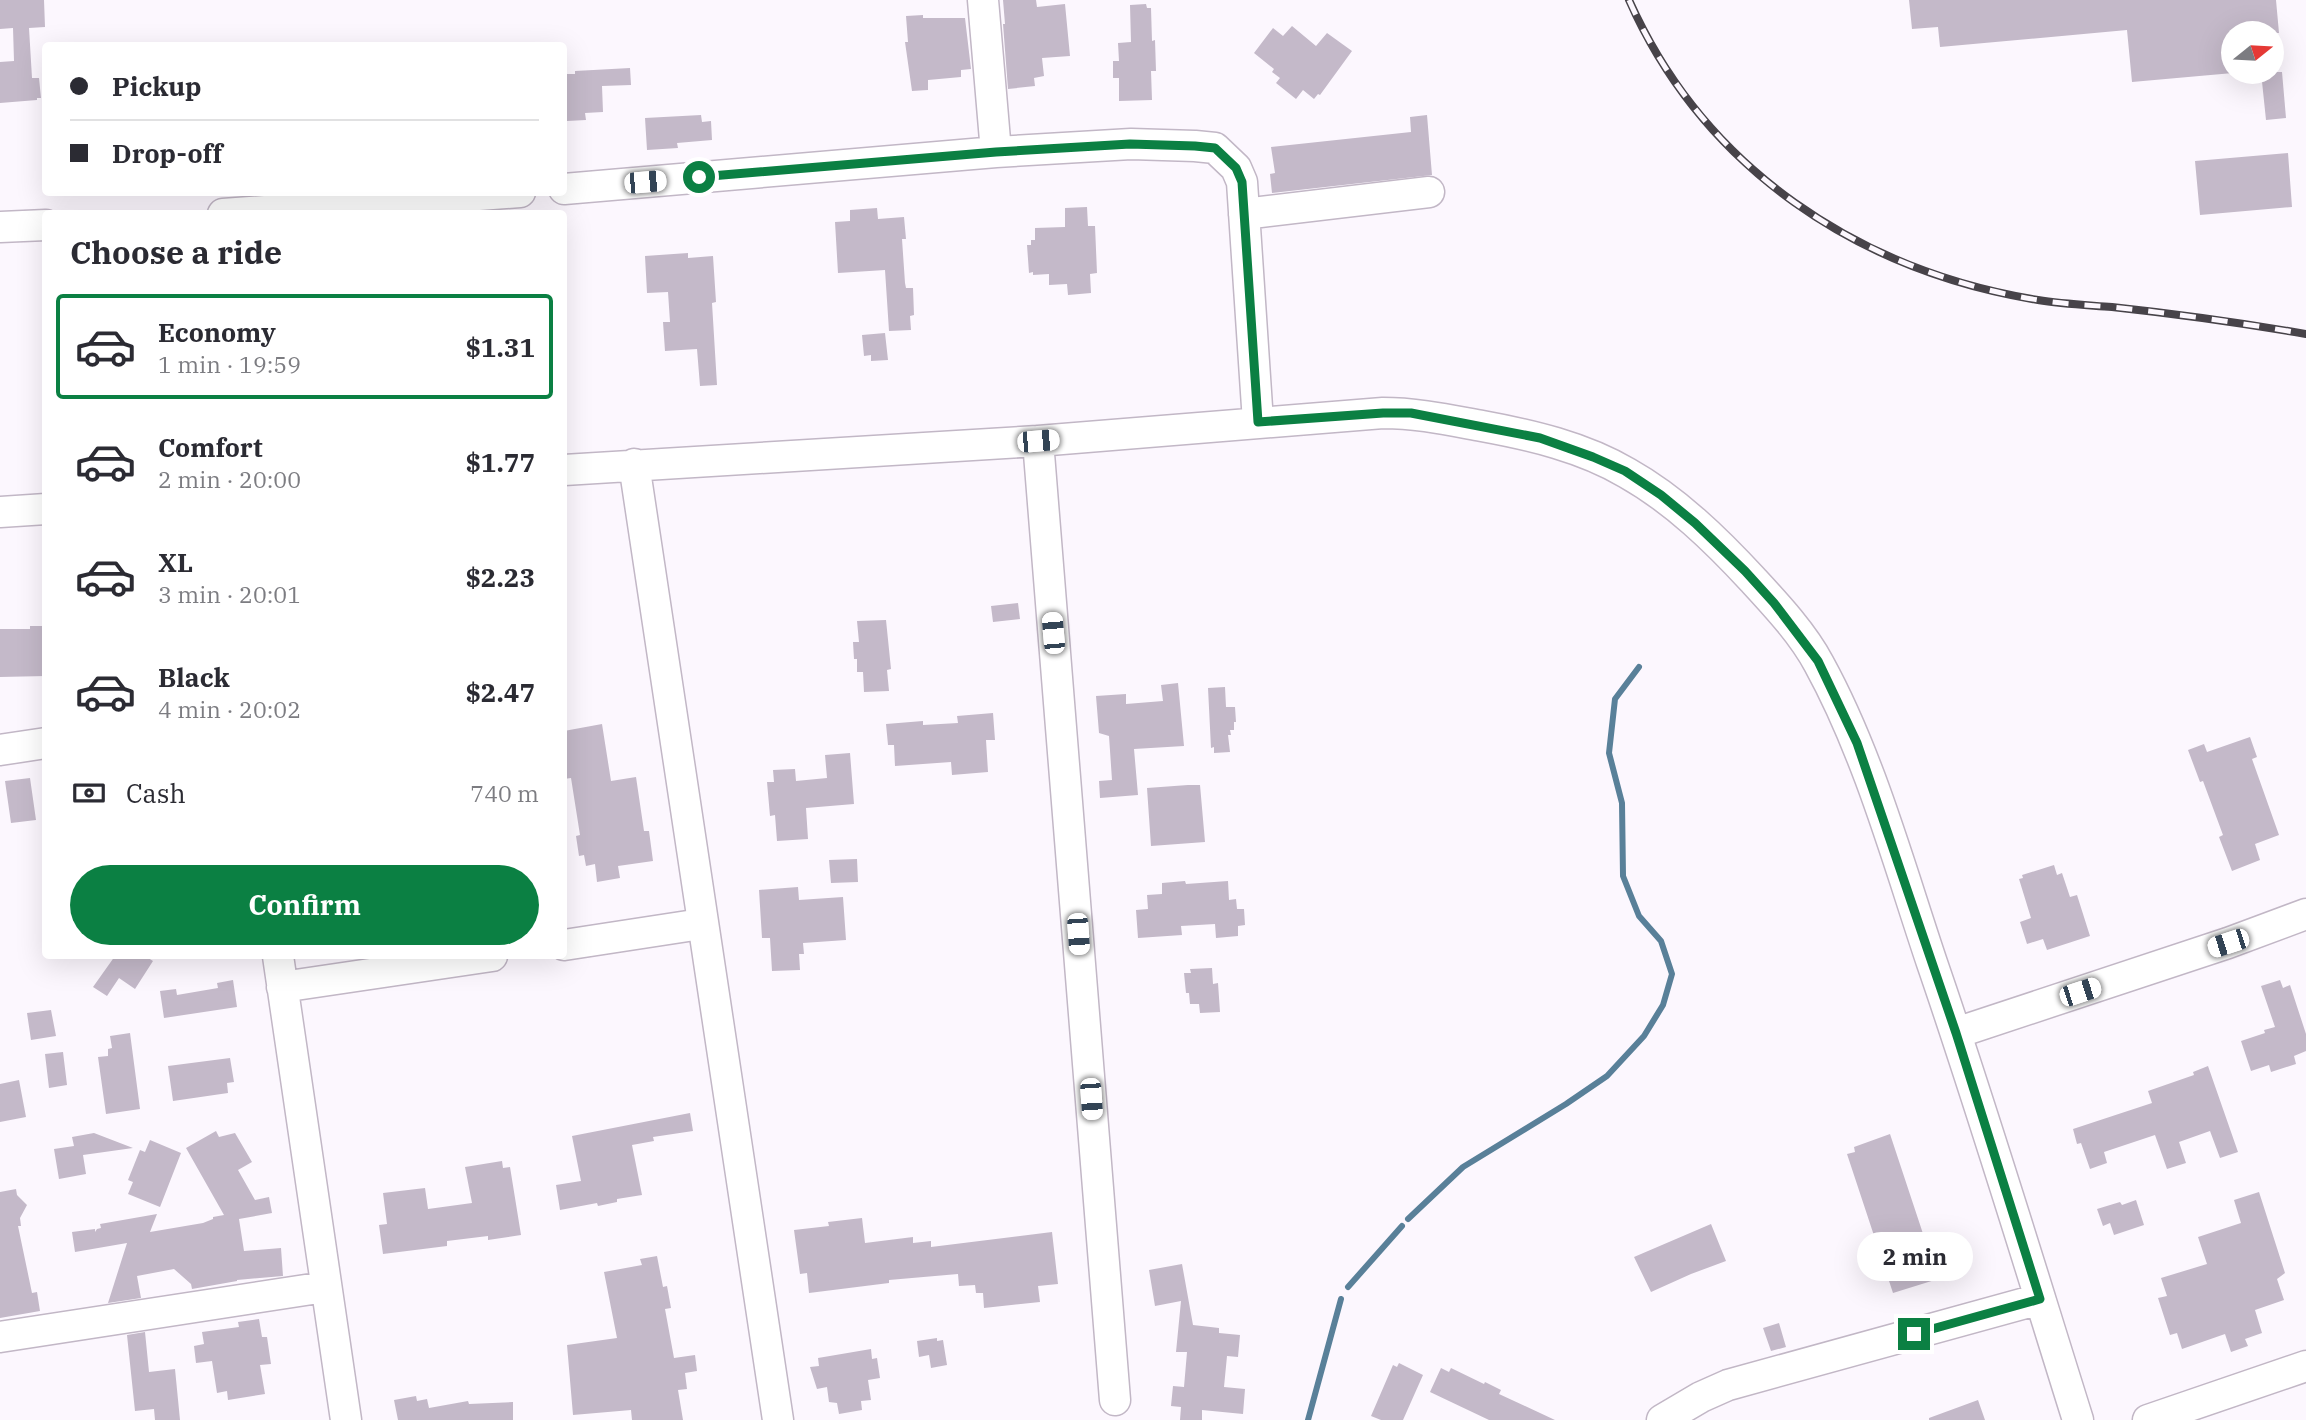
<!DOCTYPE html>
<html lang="en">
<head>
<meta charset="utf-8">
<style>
  :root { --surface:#fff; --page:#f7f7f7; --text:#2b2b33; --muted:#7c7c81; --line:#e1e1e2; --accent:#0b8043 }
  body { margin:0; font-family:"IBM Plex Serif",serif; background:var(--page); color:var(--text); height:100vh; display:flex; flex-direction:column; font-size:26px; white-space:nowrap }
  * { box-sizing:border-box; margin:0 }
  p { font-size:23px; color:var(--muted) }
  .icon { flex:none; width:38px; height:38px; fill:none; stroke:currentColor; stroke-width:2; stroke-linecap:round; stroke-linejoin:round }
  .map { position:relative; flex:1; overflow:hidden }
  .sheet { position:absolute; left:42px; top:210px; width:525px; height:749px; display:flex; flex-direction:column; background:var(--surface); border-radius:7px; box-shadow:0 7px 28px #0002 }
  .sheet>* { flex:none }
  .top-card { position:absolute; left:42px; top:42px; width:525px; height:154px; border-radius:7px; box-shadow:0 7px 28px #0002; display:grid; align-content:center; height:154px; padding:0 28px; background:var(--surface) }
  .needle { width:46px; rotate:72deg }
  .tools { position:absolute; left:2221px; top:21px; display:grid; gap:14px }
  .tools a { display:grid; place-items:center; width:63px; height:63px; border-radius:50%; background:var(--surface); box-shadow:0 7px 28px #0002; font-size:35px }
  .end { position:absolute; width:32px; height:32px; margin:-16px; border:9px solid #0b8043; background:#fff; box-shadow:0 0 0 4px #fff }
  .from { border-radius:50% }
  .bubble { position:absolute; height:49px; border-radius:24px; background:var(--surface); box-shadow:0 7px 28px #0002; font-size:23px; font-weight:700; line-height:49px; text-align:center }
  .car { position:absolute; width:21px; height:42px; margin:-21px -10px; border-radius:9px; box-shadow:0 0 5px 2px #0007; background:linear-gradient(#fff 24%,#345 0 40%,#fff 0 76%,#345 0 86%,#fff 0) }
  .top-card b { display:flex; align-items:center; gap:24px; height:66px; font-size:26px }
  .top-card b+b { border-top:2px solid var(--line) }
  .top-card i { width:18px; height:18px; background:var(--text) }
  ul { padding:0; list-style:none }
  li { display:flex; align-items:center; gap:21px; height:105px; margin:0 14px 10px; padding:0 14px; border:4px solid transparent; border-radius:7px }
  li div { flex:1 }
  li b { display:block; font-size:26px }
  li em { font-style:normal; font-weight:700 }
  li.selected { border-color:var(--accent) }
  li>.icon { width:63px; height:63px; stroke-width:1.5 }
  h2 { padding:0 28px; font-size:32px; line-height:84px }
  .pay { display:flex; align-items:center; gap:18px; height:77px; padding:0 28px; font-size:26px }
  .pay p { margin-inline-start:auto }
  .cta { display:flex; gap:14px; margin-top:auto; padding:14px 28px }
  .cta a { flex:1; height:80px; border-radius:42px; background:var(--accent); color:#fff; font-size:28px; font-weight:700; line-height:80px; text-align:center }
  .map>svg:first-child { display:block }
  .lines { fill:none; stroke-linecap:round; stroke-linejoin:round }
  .stream { stroke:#598099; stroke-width:6 }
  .building { fill:#c4b9c9 }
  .minor-casing { stroke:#c2b7c6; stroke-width:33 }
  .minor { stroke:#fff; stroke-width:30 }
  .rail-casing { stroke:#474349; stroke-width:8 }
  .rail { stroke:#fcf7fe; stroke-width:5; stroke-dasharray:16; stroke-linecap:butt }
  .route { stroke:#0b8043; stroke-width:9 }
</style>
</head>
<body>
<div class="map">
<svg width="2306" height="1420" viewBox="0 0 2306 1420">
  <rect width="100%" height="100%" fill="#fcf7fe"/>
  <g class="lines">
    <path class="stream" d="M 1408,1219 L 1463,1167 L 1566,1104 L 1607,1076 L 1644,1036 L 1663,1005 L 1672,974 L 1661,941 L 1639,916 L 1623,876 L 1622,803 L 1609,753 L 1615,699 L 1639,667
      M 1348,1287 L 1402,1226
      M 1308,1420 L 1341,1299"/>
  </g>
  <path class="building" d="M 0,0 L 44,0 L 45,27 L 29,28 L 32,78 L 39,78 L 41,98 L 37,98 L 37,100 L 0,103 L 0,62 L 14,61 L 13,28 L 0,29 Z
    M 1003,0 L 1036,0 L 1037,7 L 1065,4 L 1070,56 L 1042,58 L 1044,76 L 1034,78 L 1035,86 L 1008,89 L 1003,24 L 1005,24 Z
    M 1909,0 L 2276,0 L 2279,33 L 2233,33 L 2233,73 L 2132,82 L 2127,30 L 1940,47 L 1938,27 L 1912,29 Z
    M 1146,4 L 1147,8 L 1151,8 L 1152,41 L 1155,40 L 1156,71 L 1151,71 L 1152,100 L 1119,101 L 1119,78 L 1113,78 L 1113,61 L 1119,61 L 1118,43 L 1131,42 L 1130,5 Z
    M 923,15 L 923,18 L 965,18 L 971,69 L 961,70 L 961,77 L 928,80 L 928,90 L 912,91 L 905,42 L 908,42 L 906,16 Z
    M 1292,26 L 1316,46 L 1327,33 L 1352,51 L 1320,95 L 1318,94 L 1314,99 L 1303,90 L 1296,99 L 1276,83 L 1280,78 L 1272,72 L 1274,69 L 1254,53 L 1273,28 L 1283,36 Z
    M 630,68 L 631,85 L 602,86 L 603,112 L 585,113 L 586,120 L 567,121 L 566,108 L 564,108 L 564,74 L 575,74 L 575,71 Z
    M 2261,72 L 2282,72 L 2286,118 L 2266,120 Z
    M 701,115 L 702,122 L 711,121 L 712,140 L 677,143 L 678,148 L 647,150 L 645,118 Z
    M 1427,115 L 1432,175 L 1272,193 L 1270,174 L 1275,173 L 1271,147 L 1411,132 L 1410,117 Z
    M 2288,153 L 2292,207 L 2200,215 L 2195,161 Z
    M 1087,207 L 1088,226 L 1095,226 L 1097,273 L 1090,274 L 1091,293 L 1068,295 L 1067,284 L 1049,285 L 1049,274 L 1033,275 L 1033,272 L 1029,273 L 1027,245 L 1031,245 L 1031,240 L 1035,240 L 1035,228 L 1065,227 L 1065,208 Z
    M 877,208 L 878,219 L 904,217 L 906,239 L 902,239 L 905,283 L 906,288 L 913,288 L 914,315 L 910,316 L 911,330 L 889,331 L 885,270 L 838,273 L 835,222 L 850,221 L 850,210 Z
    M 688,253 L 688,258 L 713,256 L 716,302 L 712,303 L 717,385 L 700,386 L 697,349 L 665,351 L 663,322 L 670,322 L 668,292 L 647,293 L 645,256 Z
    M 885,333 L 888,360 L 871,361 L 871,355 L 864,356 L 862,335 Z
    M 1018,603 L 1020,619 L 993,622 L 991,606 Z
    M 886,620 L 891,669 L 887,670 L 889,691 L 864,692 L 863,672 L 857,672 L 857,659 L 854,659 L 853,642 L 859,642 L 857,621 Z
    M 30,626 L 46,626 L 46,676 L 0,677 L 0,629 L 30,629 Z
    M 1178,683 L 1184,746 L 1134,749 L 1138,795 L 1100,798 L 1099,781 L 1112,780 L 1109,736 L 1099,733 L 1096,696 L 1126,694 L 1126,704 L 1163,701 L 1161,685 Z
    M 1225,687 L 1226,707 L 1235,707 L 1236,722 L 1234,722 L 1234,730 L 1230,730 L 1231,735 L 1228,735 L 1230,752 L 1214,753 L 1214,747 L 1211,748 L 1208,688 Z
    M 993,713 L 995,740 L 986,740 L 988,772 L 952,775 L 951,762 L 895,766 L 894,745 L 888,745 L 886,724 L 923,721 L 923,725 L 958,723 L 957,716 Z
    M 602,724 L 611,781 L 636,777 L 644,831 L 649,831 L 653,861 L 618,866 L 620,878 L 597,882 L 595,864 L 586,866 L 584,855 L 579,856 L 576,836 L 580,835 L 571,778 L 564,779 L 564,731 Z
    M 2250,737 L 2257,757 L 2252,759 L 2279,835 L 2255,844 L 2260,860 L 2232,871 L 2219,837 L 2223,835 L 2203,781 L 2200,782 L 2188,750 L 2204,744 L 2207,752 Z
    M 850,753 L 854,804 L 806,808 L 808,839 L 777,841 L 775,815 L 770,816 L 767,782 L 774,782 L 773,770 L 795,769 L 796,781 L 827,778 L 825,755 Z
    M 30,778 L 36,820 L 11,823 L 5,781 Z
    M 1188,785 L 1200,785 L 1205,842 L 1151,846 L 1147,788 Z
    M 857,859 L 858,882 L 831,883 L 829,860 Z
    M 2054,865 L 2057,875 L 2062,873 L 2070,897 L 2077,895 L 2090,936 L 2047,950 L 2043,939 L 2027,944 L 2020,922 L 2031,918 L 2019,879 L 2023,878 L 2022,875 Z
    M 1185,881 L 1186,884 L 1228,881 L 1229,900 L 1236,899 L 1237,909 L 1244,909 L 1245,925 L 1238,926 L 1238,936 L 1216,938 L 1215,924 L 1181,926 L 1182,935 L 1138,938 L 1136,910 L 1148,909 L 1147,895 L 1162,894 L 1162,883 Z
    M 798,887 L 799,900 L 843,897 L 846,940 L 803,943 L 804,954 L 799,954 L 800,970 L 772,971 L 770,938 L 762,938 L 759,890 Z
    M 115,956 L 145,956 L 153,961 L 135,989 L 119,978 L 107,996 L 93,987 Z
    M 1212,968 L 1213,984 L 1218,983 L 1220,1012 L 1200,1013 L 1199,1004 L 1190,1004 L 1189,993 L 1186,993 L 1184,973 L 1191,973 L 1190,969 Z
    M 233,980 L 237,1007 L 164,1018 L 160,991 L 176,989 L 177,995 L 218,988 L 217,983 Z
    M 2280,980 L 2283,988 L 2290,985 L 2306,1034 L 2306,1051 L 2294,1056 L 2296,1064 L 2271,1072 L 2269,1065 L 2251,1071 L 2241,1041 L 2265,1033 L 2264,1030 L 2275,1027 L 2261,986 Z
    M 51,1010 L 56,1036 L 31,1040 L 27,1013 Z
    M 130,1033 L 140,1109 L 106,1114 L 98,1057 L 108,1056 L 108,1049 L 112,1048 L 110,1036 Z
    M 63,1052 L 67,1085 L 49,1088 L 45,1054 Z
    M 230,1058 L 234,1082 L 227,1083 L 228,1093 L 173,1101 L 168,1066 Z
    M 2208,1066 L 2238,1152 L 2220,1158 L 2210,1131 L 2179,1142 L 2186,1163 L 2167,1169 L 2155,1135 L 2104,1152 L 2107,1163 L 2090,1169 L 2081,1143 L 2077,1144 L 2073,1129 L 2152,1103 L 2148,1091 L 2194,1075 L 2193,1072 Z
    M 19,1080 L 26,1117 L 0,1122 L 0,1084 Z
    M 690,1113 L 693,1131 L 653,1137 L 654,1141 L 632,1145 L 642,1195 L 617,1199 L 617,1202 L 598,1206 L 597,1203 L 560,1210 L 556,1185 L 581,1181 L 572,1136 Z
    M 216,1131 L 219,1137 L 235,1133 L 252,1162 L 238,1170 L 255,1200 L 269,1197 L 272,1213 L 239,1219 L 244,1251 L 281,1248 L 283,1276 L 237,1280 L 237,1281 L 192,1289 L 191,1284 L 174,1269 L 137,1276 L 141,1298 L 108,1303 L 127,1243 L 75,1252 L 72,1232 L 95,1229 L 95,1232 L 97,1229 L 101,1228 L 100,1224 L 157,1214 L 150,1232 L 203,1223 L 213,1219 L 213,1217 L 224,1215 L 186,1148 Z
    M 94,1133 L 133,1148 L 83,1155 L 86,1174 L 59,1179 L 54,1149 L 74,1146 L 72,1137 Z
    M 1890,1134 L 1938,1279 L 1893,1293 L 1847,1154 L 1855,1152 L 1854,1147 Z
    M 150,1140 L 181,1153 L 160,1207 L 128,1194 L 133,1182 L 128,1180 L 140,1150 L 145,1152 Z
    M 502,1161 L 503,1168 L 510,1167 L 521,1235 L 488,1240 L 488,1236 L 447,1241 L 447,1246 L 383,1254 L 379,1225 L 387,1224 L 383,1193 L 425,1188 L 428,1209 L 472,1203 L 465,1167 Z
    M 16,1189 L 17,1195 L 27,1205 L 20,1218 L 21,1226 L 18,1226 L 32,1293 L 37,1292 L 40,1311 L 0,1318 L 0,1192 Z
    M 2259,1192 L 2285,1273 L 2277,1279 L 2284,1300 L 2255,1310 L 2262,1333 L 2245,1339 L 2248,1346 L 2231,1352 L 2225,1334 L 2182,1349 L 2177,1333 L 2170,1335 L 2158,1298 L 2167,1296 L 2161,1278 L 2207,1264 L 2198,1237 L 2241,1223 L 2234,1200 Z
    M 2136,1200 L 2144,1225 L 2114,1235 L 2110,1223 L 2103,1226 L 2097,1209 L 2120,1202 L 2122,1205 Z
    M 862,1218 L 865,1243 L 913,1237 L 913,1243 L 931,1241 L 931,1247 L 1052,1232 L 1058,1284 L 1038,1286 L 1040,1302 L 984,1308 L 983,1293 L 976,1293 L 975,1285 L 959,1286 L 958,1274 L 889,1280 L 889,1283 L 809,1293 L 807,1273 L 800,1274 L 794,1230 L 829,1226 L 828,1222 Z
    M 1711,1224 L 1726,1261 L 1691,1274 L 1651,1292 L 1634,1257 Z
    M 657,1256 L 663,1287 L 667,1286 L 671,1308 L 665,1309 L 674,1358 L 695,1355 L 697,1371 L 685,1373 L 687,1389 L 678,1390 L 683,1420 L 632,1420 L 631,1410 L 573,1415 L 567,1345 L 617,1338 L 604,1272 L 642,1265 L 640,1259 Z
    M 1182,1264 L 1193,1325 L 1219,1328 L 1219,1333 L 1240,1335 L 1238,1357 L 1227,1356 L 1224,1387 L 1245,1389 L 1243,1414 L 1202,1410 L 1202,1420 L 1180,1420 L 1181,1407 L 1171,1406 L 1173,1386 L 1184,1387 L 1187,1352 L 1176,1352 L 1181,1301 L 1155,1306 L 1149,1270 Z
    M 259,1319 L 262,1337 L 267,1337 L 271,1364 L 260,1365 L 265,1394 L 228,1400 L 227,1391 L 217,1393 L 212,1361 L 196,1363 L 194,1346 L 204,1344 L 202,1332 L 239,1327 L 238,1322 Z
    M 1779,1323 L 1786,1347 L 1771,1351 L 1763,1328 Z
    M 145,1332 L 149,1372 L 175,1369 L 180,1420 L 155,1420 L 154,1409 L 135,1411 L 127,1335 Z
    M 937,1338 L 937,1341 L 943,1340 L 947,1365 L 931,1368 L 929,1355 L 919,1357 L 917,1341 Z
    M 871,1349 L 872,1359 L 877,1358 L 880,1378 L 868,1380 L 871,1400 L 861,1401 L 862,1410 L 839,1414 L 837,1403 L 829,1402 L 827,1387 L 817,1389 L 810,1367 L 819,1366 L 818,1358 Z
    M 1399,1363 L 1423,1375 L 1403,1420 L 1381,1420 L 1371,1416 L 1393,1365 L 1397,1367 Z
    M 1441,1368 L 1449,1372 L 1451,1368 L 1484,1384 L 1485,1382 L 1501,1390 L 1499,1394 L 1555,1420 L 1489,1420 L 1430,1392 Z
    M 416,1396 L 417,1401 L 427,1399 L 429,1408 L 468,1401 L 469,1404 L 513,1402 L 513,1420 L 398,1420 L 394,1400 Z
    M 1978,1400 L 1985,1420 L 1929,1420 L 1929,1418 Z"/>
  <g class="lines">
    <g class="minor-casing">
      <path id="minor" d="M 983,0 L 996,152
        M 564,189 L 996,152 L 1131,144 L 1195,146 L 1215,148 L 1236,168 L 1242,182 L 1258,422
        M 223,214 L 520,192
        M 1244,214 L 1429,192
        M 0,227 L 46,225
        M 1038,441 L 1115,1400
        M 634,464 L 778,1420
        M 564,470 L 1038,441 L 1383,413 C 1417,413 1449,420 1482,426 C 1531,435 1583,447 1627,473 C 1675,500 1716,540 1753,580 C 1777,606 1803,634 1819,664 C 1869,755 1899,865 1932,963 C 1984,1114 2030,1267 2078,1420
        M 0,512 L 46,509
        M 0,750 L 46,743
        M 564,945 L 701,924
        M 278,956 L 346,1420
        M 282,987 L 492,956
        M 1956,1033 L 2228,943 L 2306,914
        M 0,1337 L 325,1287
        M 1662,1420 L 1701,1397 L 1728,1385 L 2040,1299
        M 2148,1420 L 2306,1366"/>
    </g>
    <use href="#minor" class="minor"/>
    <g class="rail-casing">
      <path id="rail" d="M 1629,0 C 1704,169 1859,271 2038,300 C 2062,304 2087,305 2112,307 C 2177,314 2242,323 2306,334"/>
    </g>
    <use href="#rail" class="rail"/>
  </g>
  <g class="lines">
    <path class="route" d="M 699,177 L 996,152 L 1130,144 L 1195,146 L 1215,148 L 1236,168 L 1242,182 L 1258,422 L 1383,413 L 1411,413 L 1540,438 L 1593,457 L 1625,471 L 1661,495 L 1695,523 L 1745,571 L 1774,603 L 1818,661 L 1857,743 L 1956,1033 L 2040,1299 L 1914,1334"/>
  </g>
</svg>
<div class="tools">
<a><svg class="needle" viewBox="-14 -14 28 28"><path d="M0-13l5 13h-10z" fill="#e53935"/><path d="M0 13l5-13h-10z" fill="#7c7c81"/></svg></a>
</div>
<i class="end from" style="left:699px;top:177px"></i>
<i class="end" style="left:1914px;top:1334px"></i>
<div class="bubble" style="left:1857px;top:1232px;width:116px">2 min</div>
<i class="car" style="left:645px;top:182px;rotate:85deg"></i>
<i class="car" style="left:1038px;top:441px;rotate:85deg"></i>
<i class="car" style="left:1053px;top:633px;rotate:355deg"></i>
<i class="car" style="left:1078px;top:934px;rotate:176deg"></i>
<i class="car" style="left:2228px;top:943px;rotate:252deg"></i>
<i class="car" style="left:2080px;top:992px;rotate:72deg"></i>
<i class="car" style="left:1091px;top:1099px;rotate:176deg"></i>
<div class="top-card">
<b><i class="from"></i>Pickup</b>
<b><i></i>Drop-off</b>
</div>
<section class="sheet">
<h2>Choose a ride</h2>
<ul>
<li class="selected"><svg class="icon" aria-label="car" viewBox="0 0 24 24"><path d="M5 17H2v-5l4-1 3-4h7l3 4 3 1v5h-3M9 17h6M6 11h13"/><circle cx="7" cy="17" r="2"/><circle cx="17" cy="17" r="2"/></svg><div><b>Economy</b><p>1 min · 19:59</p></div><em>$1.31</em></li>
<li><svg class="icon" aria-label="car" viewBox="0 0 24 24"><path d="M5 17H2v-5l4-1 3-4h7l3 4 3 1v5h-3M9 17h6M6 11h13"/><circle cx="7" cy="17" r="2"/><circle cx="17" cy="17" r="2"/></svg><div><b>Comfort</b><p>2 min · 20:00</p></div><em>$1.77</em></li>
<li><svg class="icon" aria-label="car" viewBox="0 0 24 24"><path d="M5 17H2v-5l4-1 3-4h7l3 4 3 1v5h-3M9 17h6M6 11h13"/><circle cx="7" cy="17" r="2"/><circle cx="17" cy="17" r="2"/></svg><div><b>XL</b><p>3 min · 20:01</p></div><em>$2.23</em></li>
<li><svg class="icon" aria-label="car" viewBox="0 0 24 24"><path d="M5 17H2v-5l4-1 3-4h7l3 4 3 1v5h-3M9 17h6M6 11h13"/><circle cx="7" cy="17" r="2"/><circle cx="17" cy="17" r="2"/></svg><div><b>Black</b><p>4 min · 20:02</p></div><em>$2.47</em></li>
</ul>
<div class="pay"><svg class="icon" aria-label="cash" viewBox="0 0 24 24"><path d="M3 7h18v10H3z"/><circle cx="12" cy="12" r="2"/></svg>Cash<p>740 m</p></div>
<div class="cta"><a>Confirm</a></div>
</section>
</div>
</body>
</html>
